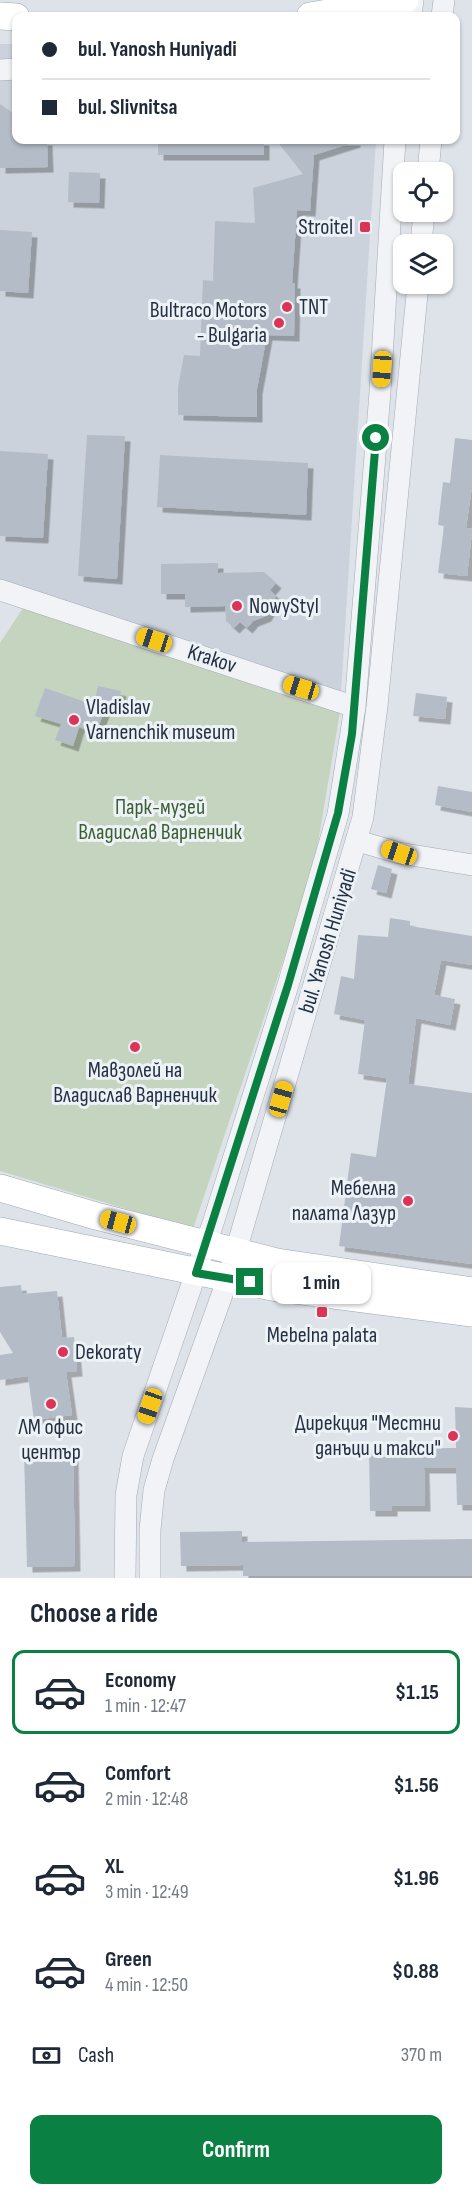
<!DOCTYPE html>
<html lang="en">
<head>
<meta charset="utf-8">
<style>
  :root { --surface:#fff; --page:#f6f6f7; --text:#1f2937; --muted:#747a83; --line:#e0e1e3; --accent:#0b8043 }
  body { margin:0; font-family:"Sofia Sans Condensed",sans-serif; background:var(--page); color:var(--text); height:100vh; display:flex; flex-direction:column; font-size:22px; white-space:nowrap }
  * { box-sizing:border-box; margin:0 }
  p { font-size:20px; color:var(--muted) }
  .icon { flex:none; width:33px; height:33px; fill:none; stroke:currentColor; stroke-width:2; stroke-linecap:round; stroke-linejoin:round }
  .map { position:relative; height:1578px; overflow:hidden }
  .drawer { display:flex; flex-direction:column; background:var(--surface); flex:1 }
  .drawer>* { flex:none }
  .banner { position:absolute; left:12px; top:12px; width:448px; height:132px; border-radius:12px; box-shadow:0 2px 4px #0004; display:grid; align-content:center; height:132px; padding:0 30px; background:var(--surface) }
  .controls { position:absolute; left:393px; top:162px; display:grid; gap:12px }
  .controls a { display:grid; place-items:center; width:60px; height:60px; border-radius:12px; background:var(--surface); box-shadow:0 2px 4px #0004; font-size:30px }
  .end { position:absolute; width:27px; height:27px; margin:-14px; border:8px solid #0b8043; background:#fff; box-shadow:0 0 0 3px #fff }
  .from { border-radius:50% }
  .bubble { position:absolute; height:42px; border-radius:12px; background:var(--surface); box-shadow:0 2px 4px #0004; font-size:20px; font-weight:700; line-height:42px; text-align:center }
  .car { position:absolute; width:18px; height:36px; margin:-18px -9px; border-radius:8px; box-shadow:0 0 4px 2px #0007; background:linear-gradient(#f5c518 24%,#345 0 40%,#f5c518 0 76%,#345 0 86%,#f5c518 0) }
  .banner b { display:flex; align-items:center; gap:21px; height:57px; font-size:22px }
  .banner b+b { border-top:2px solid var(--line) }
  .banner i { width:15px; height:15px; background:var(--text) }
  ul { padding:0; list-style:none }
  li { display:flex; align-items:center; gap:18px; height:84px; margin:0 12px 9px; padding:0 18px; border:3px solid transparent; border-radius:12px }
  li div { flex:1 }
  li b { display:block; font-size:22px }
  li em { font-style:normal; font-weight:700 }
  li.current { border-color:var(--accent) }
  li>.icon { width:54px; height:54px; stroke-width:1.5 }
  h2 { padding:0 30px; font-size:27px; line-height:72px }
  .pay { display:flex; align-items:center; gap:15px; height:66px; padding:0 30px; font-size:22px }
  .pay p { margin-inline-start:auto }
  .cta { display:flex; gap:12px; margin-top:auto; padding:12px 30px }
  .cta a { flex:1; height:69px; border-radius:12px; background:var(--accent); color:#fff; font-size:24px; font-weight:700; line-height:69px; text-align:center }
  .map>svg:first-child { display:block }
  .built { fill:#cbd2db }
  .green { fill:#c5d4be }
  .building { fill:#b4bcc7; filter:url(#shadow) }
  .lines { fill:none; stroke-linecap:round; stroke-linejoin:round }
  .minor-casing { stroke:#a3aab4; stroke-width:22 }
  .major-casing { stroke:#9ca8b6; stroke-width:28 }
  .minor { stroke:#f1f3f7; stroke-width:21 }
  .major { stroke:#fff; stroke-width:27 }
  .route { stroke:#0b8043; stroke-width:8 }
  .poi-dot { fill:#dc3457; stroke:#edf2f6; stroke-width:2 }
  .labels { text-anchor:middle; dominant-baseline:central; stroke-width:6; stroke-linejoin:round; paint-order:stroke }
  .poi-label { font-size:22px; fill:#253142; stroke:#edf2f6; text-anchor:end }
  .street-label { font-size:22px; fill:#253142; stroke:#edf2f6 }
  .park-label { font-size:22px; fill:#3c5f31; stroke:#edf2f6 }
</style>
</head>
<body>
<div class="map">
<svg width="472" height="1578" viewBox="0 0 472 1578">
  <defs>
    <filter id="shadow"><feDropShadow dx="5.5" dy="5.5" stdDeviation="0" flood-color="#0004"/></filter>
  </defs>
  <rect width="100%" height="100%" fill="#dee3e9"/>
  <path class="built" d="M 0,44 L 16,44 L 16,140 L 376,140 L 341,693 L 0,580 Z"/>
  <path class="green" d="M 25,605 L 340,712 L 313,872 L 193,1229 L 0,1171 L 0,643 Z"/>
  <path class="building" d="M 0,104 L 16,115 L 16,140 L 47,140 L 48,167 L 0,168 Z
    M 158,140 L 264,140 L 264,155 L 158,155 Z
    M 276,140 L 355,140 L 355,142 L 314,155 L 310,211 L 297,210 L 292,283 L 295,283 L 294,336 L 267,335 L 257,389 L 257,417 L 178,415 L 178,387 L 184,355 L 200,356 L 203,280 L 213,281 L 215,221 L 255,223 L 253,188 L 303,174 Z
    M 69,172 L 100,173 L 99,203 L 68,202 Z
    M 0,230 L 32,232 L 28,293 L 0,291 Z
    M 87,435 L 125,436 L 117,579 L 78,576 Z
    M 455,438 L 472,440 L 472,486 L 466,528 L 472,529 L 472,532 L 467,576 L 438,573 L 444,526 L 438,525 L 443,482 L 450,483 Z
    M 0,451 L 48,454 L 43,538 L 0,536 Z
    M 160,455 L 308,463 L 306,515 L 157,507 Z
    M 218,563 L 218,573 L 264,572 L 276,583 L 270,590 L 276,596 L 266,616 L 253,621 L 247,628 L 240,622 L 234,628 L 226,621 L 225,606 L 185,607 L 185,594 L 161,594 L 161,564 Z
    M 98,686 L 121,691 L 117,709 L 106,706 L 96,733 L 79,727 L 73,746 L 55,740 L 61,724 L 35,716 L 45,688 L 94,705 Z
    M 416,693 L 447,697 L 445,719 L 413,716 Z
    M 438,786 L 472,792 L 472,812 L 435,805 Z
    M 378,865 L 392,869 L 386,893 L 371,889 Z
    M 390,918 L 410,921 L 410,926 L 472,936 L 472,965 L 441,960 L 434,995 L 455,999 L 450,1025 L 416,1018 L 408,1084 L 472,1093 L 472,1264 L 339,1246 L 351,1153 L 376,1157 L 387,1078 L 358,1074 L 365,1020 L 334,1014 L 341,976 L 354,979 L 358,935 L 388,937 Z
    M 21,1285 L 22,1294 L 57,1291 L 62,1338 L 74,1337 L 77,1371 L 66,1372 L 72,1415 L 34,1420 L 28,1376 L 0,1380 L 0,1355 L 13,1353 L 0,1332 L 0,1287 Z
    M 455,1407 L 472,1408 L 472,1505 L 457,1505 L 456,1468 L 424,1468 L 425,1506 L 392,1506 L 392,1511 L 370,1511 L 369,1449 L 456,1448 Z
    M 73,1451 L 75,1566 L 27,1567 L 24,1452 Z
    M 242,1531 L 242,1542 L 472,1539 L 472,1576 L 243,1576 L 243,1565 L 181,1566 L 180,1532 Z"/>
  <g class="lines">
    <g class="minor-casing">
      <path id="minor" d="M 411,16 L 413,0
        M 442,16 L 444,0
        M 0,70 L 16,69
        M 428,172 L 431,140
        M 421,244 L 424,212
        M 0,590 L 355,707
        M 358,841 L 399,853 L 472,865
        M 125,1578 L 126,1495 L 133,1456 L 214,1220 L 288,985 L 338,814 L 355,707 L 380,392 L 395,140
        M 150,1578 L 150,1530 L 154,1490 L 163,1459 L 228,1278 L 363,817 L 377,706 L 418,284"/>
    </g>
    <g class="major-casing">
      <path id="major" d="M 0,16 L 16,17
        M 310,16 L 405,0
        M 0,1188 L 96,1216 L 277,1262 L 472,1291
        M 0,1231 L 272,1287 L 472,1313"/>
    </g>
    <use href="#minor" class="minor"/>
    <use href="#major" class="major"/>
  </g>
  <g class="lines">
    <path class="route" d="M 250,1282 L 196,1273 L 288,985 L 338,813 L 352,734 L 376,438"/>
  </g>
  <g class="poi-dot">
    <rect x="359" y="221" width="12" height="12" rx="3"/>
    <circle cx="287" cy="307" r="6"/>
    <circle cx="279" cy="323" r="6"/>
    <circle cx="237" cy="606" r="6"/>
    <circle cx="74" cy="720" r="6"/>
    <circle cx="135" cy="1047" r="6"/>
    <circle cx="408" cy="1201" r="6"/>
    <rect x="316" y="1306" width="12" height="12" rx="3"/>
    <circle cx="63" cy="1352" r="6"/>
    <circle cx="51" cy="1404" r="6"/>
    <circle cx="453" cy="1436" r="6"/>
  </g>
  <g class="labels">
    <g class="poi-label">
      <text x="353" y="227">Stroitel</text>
      <text x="299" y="307" text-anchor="start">TNT</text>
      <text x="267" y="310">Bultraco Motors<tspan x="267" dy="25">- Bulgaria</tspan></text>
      <text x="249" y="606" text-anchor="start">NowyStyl</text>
      <text x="86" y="707" text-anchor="start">Vladislav<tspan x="86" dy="25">Varnenchik museum</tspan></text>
      <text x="135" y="1070" text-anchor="middle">Мавзолей на<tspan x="135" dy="25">Владислав Варненчик</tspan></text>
      <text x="396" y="1188">Мебелна<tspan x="396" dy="25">палата Лазур</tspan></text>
      <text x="322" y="1335" text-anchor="middle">Mebelna palata</text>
      <text x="75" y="1352" text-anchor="start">Dekoraty</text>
      <text x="441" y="1423">Дирекция "Местни<tspan x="441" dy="25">данъци и такси"</tspan></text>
      <text x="51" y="1427" text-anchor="middle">ЛМ офис<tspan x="51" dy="25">център</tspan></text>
    </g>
    <g class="street-label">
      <text transform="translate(212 659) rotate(18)">Krakov</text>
      <text transform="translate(328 941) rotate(-73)">bul. Yanosh Huniyadi</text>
    </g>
    <g class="park-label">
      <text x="160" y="807">Парк-музей<tspan x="160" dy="25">Владислав Варненчик</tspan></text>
    </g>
  </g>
</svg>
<div class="controls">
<a><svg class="icon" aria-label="locate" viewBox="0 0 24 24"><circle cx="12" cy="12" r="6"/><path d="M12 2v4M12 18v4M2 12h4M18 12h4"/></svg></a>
<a><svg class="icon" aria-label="layers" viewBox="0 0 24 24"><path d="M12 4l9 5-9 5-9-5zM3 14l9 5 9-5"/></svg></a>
</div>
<i class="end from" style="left:376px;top:438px"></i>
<i class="end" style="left:250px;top:1282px"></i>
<div class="bubble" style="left:272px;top:1262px;width:99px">1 min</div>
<i class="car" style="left:382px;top:369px;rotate:184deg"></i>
<i class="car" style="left:154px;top:640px;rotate:288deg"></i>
<i class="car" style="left:301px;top:688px;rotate:287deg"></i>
<i class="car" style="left:399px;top:853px;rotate:289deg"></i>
<i class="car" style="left:281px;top:1099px;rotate:16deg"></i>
<i class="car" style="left:118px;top:1222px;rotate:285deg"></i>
<i class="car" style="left:150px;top:1406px;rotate:199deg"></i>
<div class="banner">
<b><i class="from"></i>bul. Yanosh Huniyadi</b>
<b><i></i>bul. Slivnitsa</b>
</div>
</div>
<section class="drawer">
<h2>Choose a ride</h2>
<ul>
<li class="current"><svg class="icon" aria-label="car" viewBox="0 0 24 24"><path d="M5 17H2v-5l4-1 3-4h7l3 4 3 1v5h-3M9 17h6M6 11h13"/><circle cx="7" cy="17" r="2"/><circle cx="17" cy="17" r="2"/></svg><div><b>Economy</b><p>1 min · 12:47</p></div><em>$1.15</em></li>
<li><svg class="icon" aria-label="car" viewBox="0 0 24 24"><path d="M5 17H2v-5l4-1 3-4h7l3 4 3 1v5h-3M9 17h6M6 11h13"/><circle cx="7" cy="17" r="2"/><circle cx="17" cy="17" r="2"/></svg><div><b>Comfort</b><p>2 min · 12:48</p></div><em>$1.56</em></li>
<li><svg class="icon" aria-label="car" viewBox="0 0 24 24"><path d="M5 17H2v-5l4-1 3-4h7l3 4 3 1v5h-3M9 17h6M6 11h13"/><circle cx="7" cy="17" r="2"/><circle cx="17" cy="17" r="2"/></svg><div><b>XL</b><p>3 min · 12:49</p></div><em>$1.96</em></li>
<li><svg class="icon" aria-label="car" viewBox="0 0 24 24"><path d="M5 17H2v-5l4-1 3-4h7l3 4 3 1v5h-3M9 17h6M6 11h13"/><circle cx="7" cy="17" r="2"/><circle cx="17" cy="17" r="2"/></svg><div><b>Green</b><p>4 min · 12:50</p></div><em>$0.88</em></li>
</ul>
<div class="pay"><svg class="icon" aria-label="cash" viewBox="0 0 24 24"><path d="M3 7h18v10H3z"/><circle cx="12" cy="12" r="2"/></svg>Cash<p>370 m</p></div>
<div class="cta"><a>Confirm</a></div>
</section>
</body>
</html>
